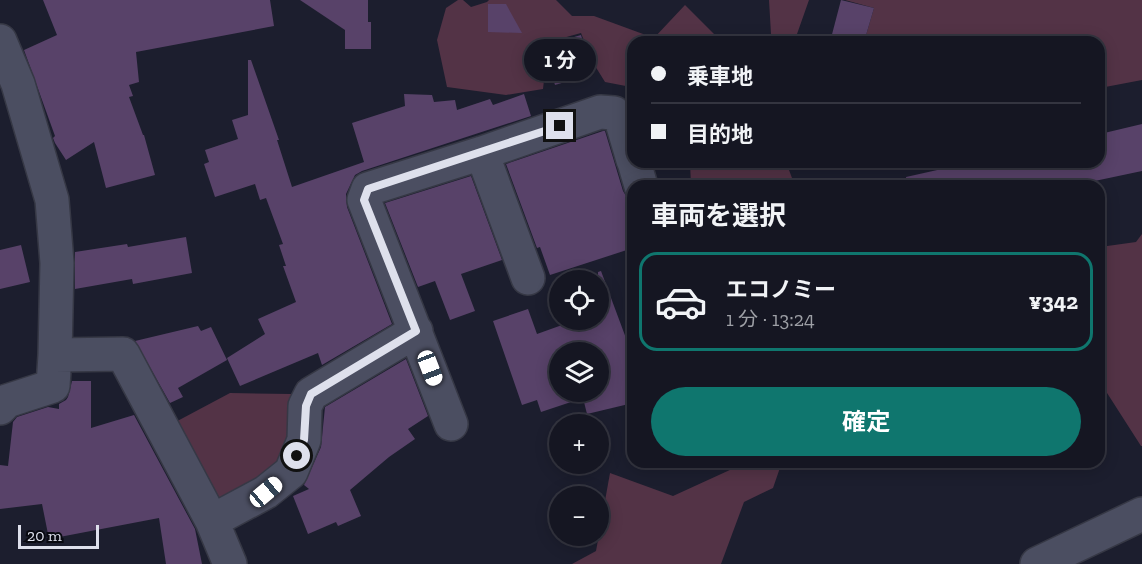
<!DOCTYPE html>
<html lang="ja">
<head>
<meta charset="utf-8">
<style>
  :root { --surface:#151622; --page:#22232f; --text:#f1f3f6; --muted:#9d9fa5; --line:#343540; --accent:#0f766e }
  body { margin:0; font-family:"Zilla Slab","Noto Sans JP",serif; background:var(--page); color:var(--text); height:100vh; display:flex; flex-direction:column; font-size:22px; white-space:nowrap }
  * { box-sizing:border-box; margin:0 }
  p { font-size:20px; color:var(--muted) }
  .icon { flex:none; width:33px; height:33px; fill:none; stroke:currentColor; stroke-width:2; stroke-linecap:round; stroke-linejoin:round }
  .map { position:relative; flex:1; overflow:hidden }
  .side { position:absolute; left:627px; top:180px; width:478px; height:288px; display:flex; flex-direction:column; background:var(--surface); border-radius:18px; box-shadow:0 3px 15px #0003,0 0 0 2px var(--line) }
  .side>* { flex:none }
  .guide { position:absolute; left:627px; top:36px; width:478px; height:132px; border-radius:18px; box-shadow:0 3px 15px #0003,0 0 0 2px var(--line); display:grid; align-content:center; height:132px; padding:0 24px; background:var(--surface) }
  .tools { position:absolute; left:549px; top:270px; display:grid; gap:12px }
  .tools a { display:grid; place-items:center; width:60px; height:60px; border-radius:50%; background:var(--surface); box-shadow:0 3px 15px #0003,0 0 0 2px var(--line); font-size:30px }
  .scale { position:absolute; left:18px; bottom:15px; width:81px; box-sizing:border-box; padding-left:6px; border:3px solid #dee0ec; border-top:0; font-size:16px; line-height:21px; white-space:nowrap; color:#dee0ec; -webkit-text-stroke:4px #080910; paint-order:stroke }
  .end { position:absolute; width:27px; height:27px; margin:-14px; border:8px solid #dee0ec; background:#111; box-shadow:0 0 0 3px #111 }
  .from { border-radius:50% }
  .bubble { position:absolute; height:42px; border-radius:21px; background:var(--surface); box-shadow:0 3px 15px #0003,0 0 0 2px var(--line); font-size:20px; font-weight:700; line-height:42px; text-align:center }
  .car { position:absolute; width:18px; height:36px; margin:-18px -9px; border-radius:8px; box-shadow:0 0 4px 2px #0007; background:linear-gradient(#fff 24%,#345 0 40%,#fff 0 76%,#345 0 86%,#fff 0) }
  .guide b { display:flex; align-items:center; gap:21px; height:57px; font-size:22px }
  .guide b+b { border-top:2px solid var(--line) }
  .guide i { width:15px; height:15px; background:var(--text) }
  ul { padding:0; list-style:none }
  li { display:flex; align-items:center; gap:18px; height:99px; margin:0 12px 9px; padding:0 12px; border:3px solid transparent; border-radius:18px }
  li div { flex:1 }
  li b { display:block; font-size:22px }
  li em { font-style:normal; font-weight:700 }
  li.on { border-color:var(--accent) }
  li>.icon { width:54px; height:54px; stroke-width:1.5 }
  h2 { padding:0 24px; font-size:27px; line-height:72px }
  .primary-button { display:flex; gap:12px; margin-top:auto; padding:12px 24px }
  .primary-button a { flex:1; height:69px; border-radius:36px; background:var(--accent); color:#fff; font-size:24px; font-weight:700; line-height:69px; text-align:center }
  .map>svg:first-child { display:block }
  .green { fill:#533346 }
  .building { fill:#584269; fill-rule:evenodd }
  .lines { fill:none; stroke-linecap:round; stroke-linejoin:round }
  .minor-casing { stroke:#363845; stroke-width:36 }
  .minor { stroke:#4b4e61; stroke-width:33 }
  .route { stroke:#dee0ec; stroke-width:8 }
</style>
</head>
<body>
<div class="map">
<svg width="1142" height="564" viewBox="0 0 1142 564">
  <rect width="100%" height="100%" fill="#1c1e2e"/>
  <path class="green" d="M 458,0 L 463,0 L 471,7 L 487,2 L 489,0 L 556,0 L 572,16 L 594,16 L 654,38 L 685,5 L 722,42 L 633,42 L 633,92 L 631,87 L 605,82 L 592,61 L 581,33 L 541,44 L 546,63 L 543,89 L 506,95 L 447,87 L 437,40 L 446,8 Z
    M 769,0 L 809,0 L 797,34 L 791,42 L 778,42 L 771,34 Z
    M 845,0 L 1142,0 L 1142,80 L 1100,88 L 1100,42 L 864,42 L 874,8 Z
    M 690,162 L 786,162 L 795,186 L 691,186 Z
    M 1142,234 L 1142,446 L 1141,446 L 1100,382 L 1100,247 L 1136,242 Z
    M 230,393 L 291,394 L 296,429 L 285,460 L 215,507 L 168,426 Z
    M 731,462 L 782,462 L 773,488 L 744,502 L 721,564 L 572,564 L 596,551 L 610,473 L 673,496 L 732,469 Z"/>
  <path class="building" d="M 43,0 L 270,0 L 274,26 L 136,52 L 139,82 L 129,85 L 133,96 L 129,97 L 143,135 L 144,135 L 155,175 L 106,188 L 94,142 L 66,160 L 55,143 L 53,138 L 55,136 L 24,50 L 57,35 Z
    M 300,0 L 368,0 L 368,22 L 371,22 L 371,49 L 345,49 L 345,30 Z
    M 841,0 L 874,8 L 864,42 L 830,42 Z
    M 488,4 L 506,4 L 522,33 L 488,32 Z
    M 581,35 L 592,74 L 555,85 L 543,46 Z
    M 248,60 L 251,60 L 279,140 L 277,140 L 292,187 L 364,162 L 352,123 L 405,106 L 404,94 L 432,95 L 434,102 L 455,100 L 457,110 L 490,99 L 493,105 L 524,94 L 531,116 L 362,171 L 355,175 L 346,194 L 347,207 L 392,324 L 322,365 L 318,353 L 240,386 L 227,358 L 265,334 L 258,319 L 296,302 L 283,266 L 286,266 L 279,245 L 283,244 L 266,198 L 260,200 L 255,184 L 215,197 L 204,164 L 209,162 L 205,150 L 238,139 L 232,120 L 248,115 Z
    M 1142,124 L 1142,171 L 1071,186 L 907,186 L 906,177 L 973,162 L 1100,162 L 1100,134 Z
    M 603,131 L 605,131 L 623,191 L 628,199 L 633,202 L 633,248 L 550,275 L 540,247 L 537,248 L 506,164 Z
    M 471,176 L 502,260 L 461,274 L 475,311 L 450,320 L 435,281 L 418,287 L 385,203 Z
    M 186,237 L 192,273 L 133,284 L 132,279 L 75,289 L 75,252 L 127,244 L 128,247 Z
    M 21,245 L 30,282 L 0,289 L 0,250 Z
    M 601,271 L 633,357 L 633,403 L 587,414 L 583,398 L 541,412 L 537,400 L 522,405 L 493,321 L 528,309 L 537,334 L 576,320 L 598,320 L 598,272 ZM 560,352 L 598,352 L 598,392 L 560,392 Z
    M 198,326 L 201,331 L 211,327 L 227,360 L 178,388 L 183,397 L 170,403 L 135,341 Z
    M 406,359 L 428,416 L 408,429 L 415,439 L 389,457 L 350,490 L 361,516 L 338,526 L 336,522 L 308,534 L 293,496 L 309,489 L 304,485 L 321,447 L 325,407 Z
    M 72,381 L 91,381 L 91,428 L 134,415 L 195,529 L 202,564 L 166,564 L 159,518 L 49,539 L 42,504 L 0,509 L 0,465 L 8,466 L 13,422 L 17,417 L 48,407 L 59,409 L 59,404 L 66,400 L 68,397 Z"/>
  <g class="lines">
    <g class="minor-casing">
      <path id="minor" d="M 0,41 L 18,84 L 52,200 L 57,263 L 55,355 L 123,354 L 212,521 L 230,564
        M 482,153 L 528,278
        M 634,162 L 641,186
        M 0,408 L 7,401 L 53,386 L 55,355
        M 451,424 L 364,200 L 368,189 L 482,153 L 600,112 L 614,113 L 621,119 L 633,160
        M 212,521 L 266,492 L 291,472 L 304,440 L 305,406 L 311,394 L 416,331
        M 1037,564 L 1142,514"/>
    </g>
    <use href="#minor" class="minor"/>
  </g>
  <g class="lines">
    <path class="route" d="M 297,456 L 304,440 L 306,406 L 311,394 L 416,331 L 364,200 L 368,189 L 560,126"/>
  </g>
</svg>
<div class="tools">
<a><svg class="icon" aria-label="locate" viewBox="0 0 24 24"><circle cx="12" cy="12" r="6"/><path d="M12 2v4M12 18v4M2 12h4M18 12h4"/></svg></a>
<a><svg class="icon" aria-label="layers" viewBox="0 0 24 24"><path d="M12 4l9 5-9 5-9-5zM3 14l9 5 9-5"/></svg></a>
<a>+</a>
<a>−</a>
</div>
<div class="scale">20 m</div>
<i class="end from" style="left:297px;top:456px"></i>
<i class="end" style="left:560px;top:126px"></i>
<div class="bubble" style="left:524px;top:39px;width:72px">1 分</div>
<i class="car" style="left:430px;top:368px;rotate:159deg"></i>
<i class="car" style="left:266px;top:492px;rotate:50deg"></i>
<div class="guide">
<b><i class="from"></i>乗車地</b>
<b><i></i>目的地</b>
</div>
<section class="side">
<h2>車両を選択</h2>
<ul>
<li class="on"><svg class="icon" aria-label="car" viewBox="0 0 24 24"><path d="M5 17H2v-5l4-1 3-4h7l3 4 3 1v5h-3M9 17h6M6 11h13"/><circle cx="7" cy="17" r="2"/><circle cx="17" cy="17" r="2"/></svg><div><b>エコノミー</b><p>1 分 · 13:24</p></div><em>¥342</em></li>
</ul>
<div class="primary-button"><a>確定</a></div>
</section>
</div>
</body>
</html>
